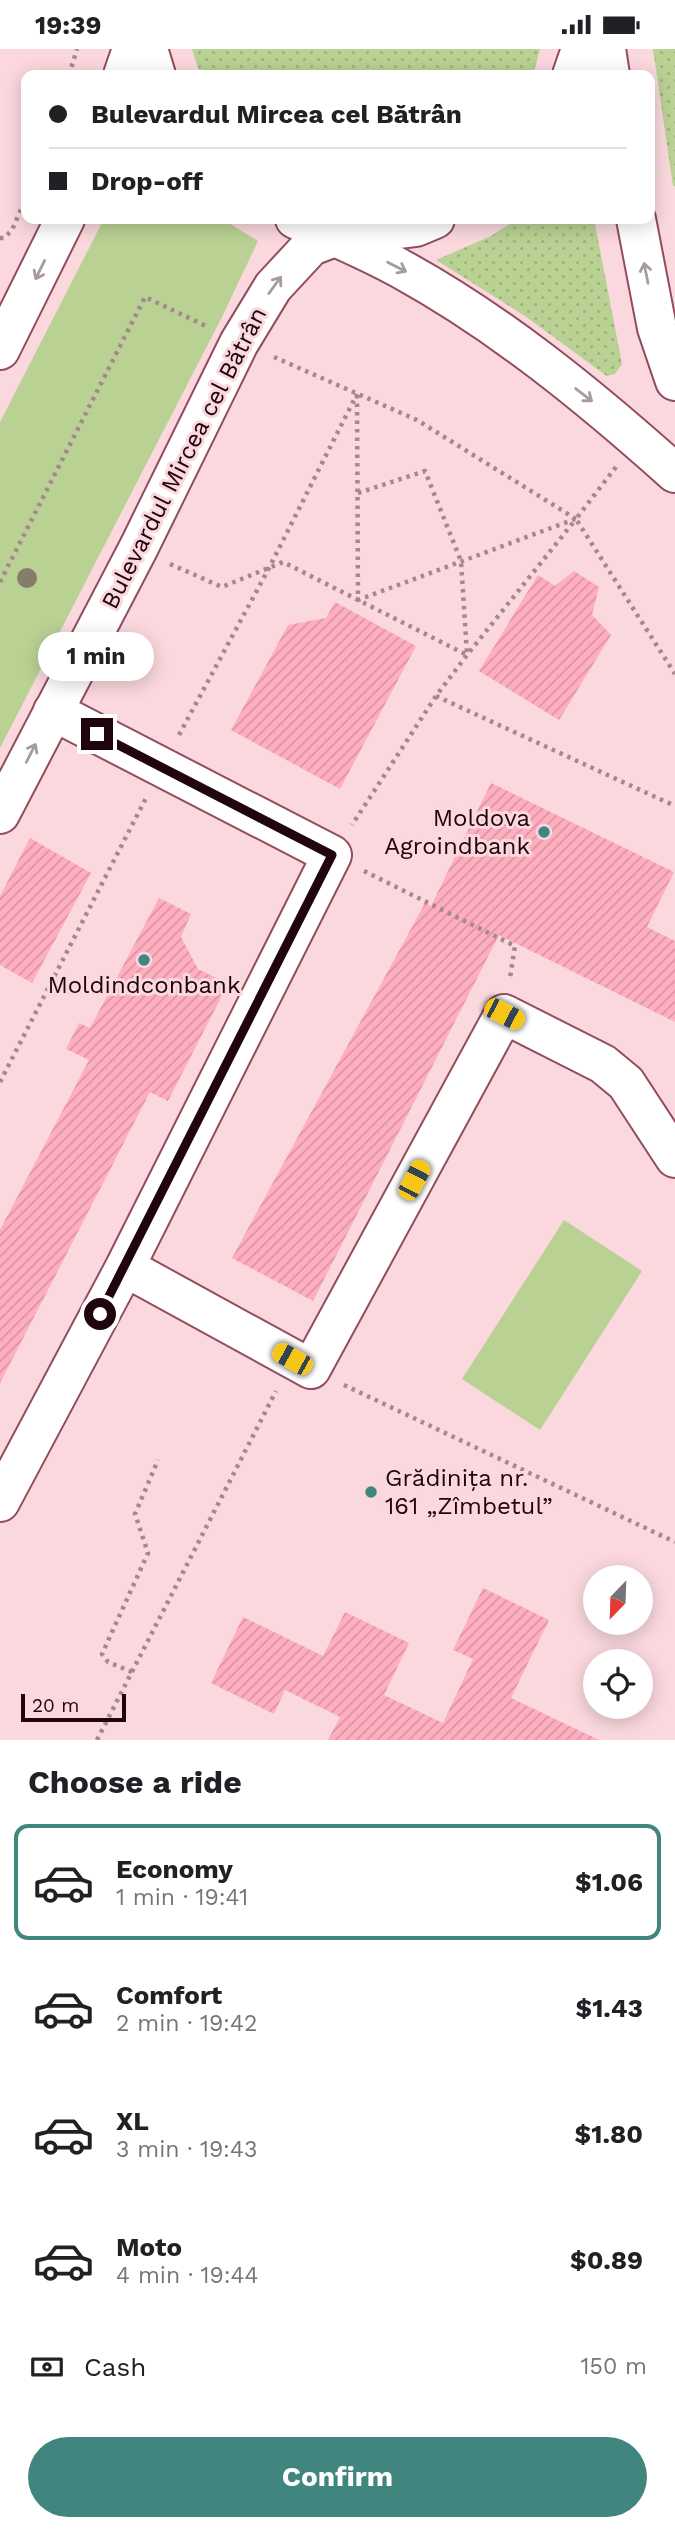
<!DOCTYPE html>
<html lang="en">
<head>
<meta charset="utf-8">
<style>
  :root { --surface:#fff; --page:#f6f6f6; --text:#202124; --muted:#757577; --line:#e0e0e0; --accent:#40867e }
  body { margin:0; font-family:"Work Sans",sans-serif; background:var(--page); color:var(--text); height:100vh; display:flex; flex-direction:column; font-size:26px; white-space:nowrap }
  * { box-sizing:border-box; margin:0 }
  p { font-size:23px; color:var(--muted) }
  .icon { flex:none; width:38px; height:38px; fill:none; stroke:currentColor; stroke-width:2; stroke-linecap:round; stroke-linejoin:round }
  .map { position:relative; height:1691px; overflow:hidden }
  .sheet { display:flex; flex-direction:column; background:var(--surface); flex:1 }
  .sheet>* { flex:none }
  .hud { position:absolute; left:21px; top:21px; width:634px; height:154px; border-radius:14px; box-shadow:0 4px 18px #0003; display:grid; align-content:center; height:154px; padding:0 28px; background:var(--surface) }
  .needle { width:46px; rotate:203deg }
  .fabs { position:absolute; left:583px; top:1516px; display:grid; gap:14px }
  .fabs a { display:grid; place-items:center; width:70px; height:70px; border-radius:50%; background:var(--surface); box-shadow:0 4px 18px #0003; font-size:35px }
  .scale { position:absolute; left:21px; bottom:18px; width:105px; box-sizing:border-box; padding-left:7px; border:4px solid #20050d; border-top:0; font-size:19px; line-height:24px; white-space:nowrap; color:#20050d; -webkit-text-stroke:5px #fad8de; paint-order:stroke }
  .end { position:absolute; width:32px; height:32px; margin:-16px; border:9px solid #20050d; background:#fff; box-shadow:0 0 0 4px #fff }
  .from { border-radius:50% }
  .bubble { position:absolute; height:49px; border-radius:24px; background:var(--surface); box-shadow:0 4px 18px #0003; font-size:23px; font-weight:700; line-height:49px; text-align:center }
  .car { position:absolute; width:21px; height:42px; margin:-21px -10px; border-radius:9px; box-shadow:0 0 5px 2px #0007; background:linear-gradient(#f5c518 24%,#345 0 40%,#f5c518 0 76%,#345 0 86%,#f5c518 0) }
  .hud b { display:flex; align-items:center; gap:24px; height:66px; font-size:26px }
  .hud b+b { border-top:2px solid var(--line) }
  .hud i { width:18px; height:18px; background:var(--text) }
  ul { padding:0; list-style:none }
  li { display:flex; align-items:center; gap:21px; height:116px; margin:0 14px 10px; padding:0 14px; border:4px solid transparent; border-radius:14px }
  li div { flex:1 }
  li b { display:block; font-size:26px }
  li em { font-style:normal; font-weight:700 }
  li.active { border-color:var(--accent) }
  li>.icon { width:63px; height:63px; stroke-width:1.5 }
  h2 { padding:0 28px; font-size:32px; line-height:84px }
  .pay { display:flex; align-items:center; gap:18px; height:77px; padding:0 28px; font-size:26px }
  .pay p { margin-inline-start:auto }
  .action { display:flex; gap:14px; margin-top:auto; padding:14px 28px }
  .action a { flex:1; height:80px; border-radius:42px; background:var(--accent); color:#fff; font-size:28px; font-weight:700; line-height:80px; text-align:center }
  .status { display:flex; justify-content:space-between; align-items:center; height:49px; padding:0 35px; background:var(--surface); direction:ltr }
  .status svg { height:19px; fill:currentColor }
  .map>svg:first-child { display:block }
  .park { fill:#b9d193 }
  .garden { fill:url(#garden-dots) }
  .building { fill:url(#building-hatch) }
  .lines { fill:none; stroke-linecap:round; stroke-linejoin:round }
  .minor-casing { stroke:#934c5d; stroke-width:42 }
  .major-casing { stroke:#934c5d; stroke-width:42 }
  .path { stroke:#a6878d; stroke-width:4.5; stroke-dasharray:3.5 5; stroke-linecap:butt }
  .minor { stroke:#fff; stroke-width:38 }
  .major { stroke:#fff; stroke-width:38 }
  .tree { fill:#857d6a }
  .oneway { stroke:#a69b9e }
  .route { stroke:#20050d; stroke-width:9 }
  .poi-dot { fill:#40867e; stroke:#fad8de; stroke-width:2.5 }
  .labels { text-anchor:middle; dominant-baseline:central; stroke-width:6; stroke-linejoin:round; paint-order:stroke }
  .street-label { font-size:24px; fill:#20050d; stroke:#fad8de }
  .poi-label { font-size:24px; fill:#20050d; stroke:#fad8de; text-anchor:end }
</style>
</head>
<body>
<div class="status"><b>19:39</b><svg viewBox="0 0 49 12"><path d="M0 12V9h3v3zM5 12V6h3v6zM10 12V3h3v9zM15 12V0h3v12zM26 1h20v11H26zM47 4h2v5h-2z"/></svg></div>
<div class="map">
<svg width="675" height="1691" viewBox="0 0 675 1691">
  <defs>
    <pattern id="garden-dots" width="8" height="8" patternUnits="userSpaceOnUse" patternTransform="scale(1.75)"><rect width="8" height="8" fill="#b9d193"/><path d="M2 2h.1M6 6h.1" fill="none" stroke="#9fb27e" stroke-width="1.8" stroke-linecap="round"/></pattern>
    <pattern id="building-hatch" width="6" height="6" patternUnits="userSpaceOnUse" patternTransform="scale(1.75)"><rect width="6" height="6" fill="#ffaebf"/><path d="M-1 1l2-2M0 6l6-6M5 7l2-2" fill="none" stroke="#da94a3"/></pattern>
  </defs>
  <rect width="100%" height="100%" fill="#fad8de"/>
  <path class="park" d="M 104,170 L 222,170 L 258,192 L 222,268 L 0,699 L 0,373 Z
    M 564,1171 L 642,1222 L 540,1381 L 462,1330 Z"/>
  <path class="garden" d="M 192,0 L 540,0 L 533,26 L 200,26 Z
    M 653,0 L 675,0 L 675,137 L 673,137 Z
    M 517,170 L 594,170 L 622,315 L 615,325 L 607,327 L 604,325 L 525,267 L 436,211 L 491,187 Z"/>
  <path class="building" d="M 574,522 L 599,538 L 592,566 L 611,586 L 559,671 L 479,622 L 538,526 L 555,537 Z
    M 335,553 L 416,597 L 340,740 L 231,681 L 288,576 L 326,569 Z
    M 491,734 L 674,823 L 647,878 L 675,892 L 675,973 L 499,886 L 313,1252 L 232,1209 L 425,854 L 431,857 Z
    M 30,789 L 91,824 L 32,934 L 0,916 L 0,847 Z
    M 159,849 L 191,865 L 181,888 L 198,920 L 228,935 L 168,1052 L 150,1043 L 0,1334 L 0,1181 L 89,1011 L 66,1000 L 79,974 L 90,979 Z
    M 483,1539 L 549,1571 L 511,1649 L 599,1691 L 328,1691 L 340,1668 L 285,1641 L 274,1665 L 211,1634 L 243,1568 L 323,1607 L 345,1563 L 409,1594 L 384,1646 L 443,1674 L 473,1610 L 453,1601 Z"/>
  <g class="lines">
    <g class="minor-casing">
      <path id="minor" d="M 53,662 L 332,806 L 125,1218 L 311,1320 L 504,965 L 603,1015 L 626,1034 L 675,1109
        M 0,1453 L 125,1218"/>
    </g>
    <g class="major-casing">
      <path id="major" d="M 148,0 L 156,26
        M 606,0 L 610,26
        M 123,26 L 132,0
        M 572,26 L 581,0
        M 295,170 C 330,186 367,201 401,220 C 501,275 590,348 675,424
        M 636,170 L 657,279 L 675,332
        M 0,301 L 65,170
        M 0,765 L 139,498 L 239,294 L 273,238 L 311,197 L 335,188 L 416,178 L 435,170"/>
    </g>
    <path class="path" d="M 69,26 L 77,0
      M 0,189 L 4,189 L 12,181 L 26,149
      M 274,308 L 417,371 L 576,470 L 467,606 L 436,647 L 352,776
      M 357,346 L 358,551 L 575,470
      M 616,418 L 576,470 L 675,625
      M 358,444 L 425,422 L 461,512 L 467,605
      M 170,515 L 222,538 L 283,513 L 467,606
      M 0,533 L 145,248 L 206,277
      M 436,647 L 675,757
      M 179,686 L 269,519 L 357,345
      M 364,822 L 515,897 L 510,929
      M 0,1033 L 146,749
      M 344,1336 L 675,1493
      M 132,1623 L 108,1613 L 102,1605 L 148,1504 L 135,1465 L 158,1411
      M 97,1691 L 276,1342"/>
    <use href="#minor" class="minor"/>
    <use href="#major" class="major"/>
  </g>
  <circle class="tree" cx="27" cy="529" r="10"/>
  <defs><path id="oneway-shaft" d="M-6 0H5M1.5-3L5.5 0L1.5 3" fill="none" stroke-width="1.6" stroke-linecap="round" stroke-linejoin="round" transform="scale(1.75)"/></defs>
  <g class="oneway">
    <use href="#oneway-shaft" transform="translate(397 218) rotate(27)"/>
    <use href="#oneway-shaft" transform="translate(40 221) rotate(116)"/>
    <use href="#oneway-shaft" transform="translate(646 224) rotate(-101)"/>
    <use href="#oneway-shaft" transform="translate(275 236) rotate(-54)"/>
    <use href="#oneway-shaft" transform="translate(584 346) rotate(38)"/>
    <use href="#oneway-shaft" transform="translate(31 704) rotate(-63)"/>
  </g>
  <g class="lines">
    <path class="route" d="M 97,685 L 332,806 L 100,1265"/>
  </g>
  <g class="poi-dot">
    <circle cx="544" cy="783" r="7"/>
    <circle cx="144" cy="911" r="7"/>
    <circle cx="371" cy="1443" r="7"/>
  </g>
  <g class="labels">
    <g class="street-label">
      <text transform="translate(184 409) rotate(-63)">Bulevardul Mircea cel Bătrân</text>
    </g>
    <g class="poi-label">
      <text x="530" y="769">Moldova<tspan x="530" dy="28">Agroindbank</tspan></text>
      <text x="144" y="936" text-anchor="middle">Moldindconbank</text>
      <text x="385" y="1429" text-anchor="start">Grădinița nr.<tspan x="385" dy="28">161 „Zîmbetul”</tspan></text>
    </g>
  </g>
</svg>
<div class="fabs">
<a><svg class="needle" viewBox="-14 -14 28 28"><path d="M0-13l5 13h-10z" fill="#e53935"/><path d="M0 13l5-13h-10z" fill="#757577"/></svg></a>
<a><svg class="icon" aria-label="locate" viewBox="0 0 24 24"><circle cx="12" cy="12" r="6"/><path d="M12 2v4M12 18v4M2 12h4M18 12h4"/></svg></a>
</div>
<div class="scale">20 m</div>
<i class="end from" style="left:100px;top:1265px"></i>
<i class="end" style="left:97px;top:685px"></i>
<div class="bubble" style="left:38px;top:583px;width:116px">1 min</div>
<i class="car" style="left:504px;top:965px;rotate:117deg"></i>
<i class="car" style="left:414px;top:1131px;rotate:28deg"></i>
<i class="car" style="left:292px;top:1310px;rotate:299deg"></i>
<div class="hud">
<b><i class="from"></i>Bulevardul Mircea cel Bătrân</b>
<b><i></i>Drop-off</b>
</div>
</div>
<section class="sheet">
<h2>Choose a ride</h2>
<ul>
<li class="active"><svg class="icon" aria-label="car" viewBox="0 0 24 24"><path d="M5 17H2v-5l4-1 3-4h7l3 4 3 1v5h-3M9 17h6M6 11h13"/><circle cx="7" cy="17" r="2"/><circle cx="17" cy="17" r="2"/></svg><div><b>Economy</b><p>1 min · 19:41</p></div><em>$1.06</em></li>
<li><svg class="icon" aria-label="car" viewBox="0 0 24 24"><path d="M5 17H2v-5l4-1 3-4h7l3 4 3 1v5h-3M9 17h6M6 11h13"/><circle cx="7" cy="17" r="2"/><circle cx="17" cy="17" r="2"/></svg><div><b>Comfort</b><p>2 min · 19:42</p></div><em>$1.43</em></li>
<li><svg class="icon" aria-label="car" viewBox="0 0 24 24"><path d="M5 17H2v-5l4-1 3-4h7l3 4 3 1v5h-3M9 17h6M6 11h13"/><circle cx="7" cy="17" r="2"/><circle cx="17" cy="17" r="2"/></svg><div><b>XL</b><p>3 min · 19:43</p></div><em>$1.80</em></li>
<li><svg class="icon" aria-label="car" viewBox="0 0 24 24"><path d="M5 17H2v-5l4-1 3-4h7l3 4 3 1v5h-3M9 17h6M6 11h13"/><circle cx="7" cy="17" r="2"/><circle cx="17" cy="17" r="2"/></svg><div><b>Moto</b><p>4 min · 19:44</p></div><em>$0.89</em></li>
</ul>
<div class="pay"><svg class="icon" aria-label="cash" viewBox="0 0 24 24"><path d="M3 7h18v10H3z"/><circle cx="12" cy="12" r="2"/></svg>Cash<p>150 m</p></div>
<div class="action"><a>Confirm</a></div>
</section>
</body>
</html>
